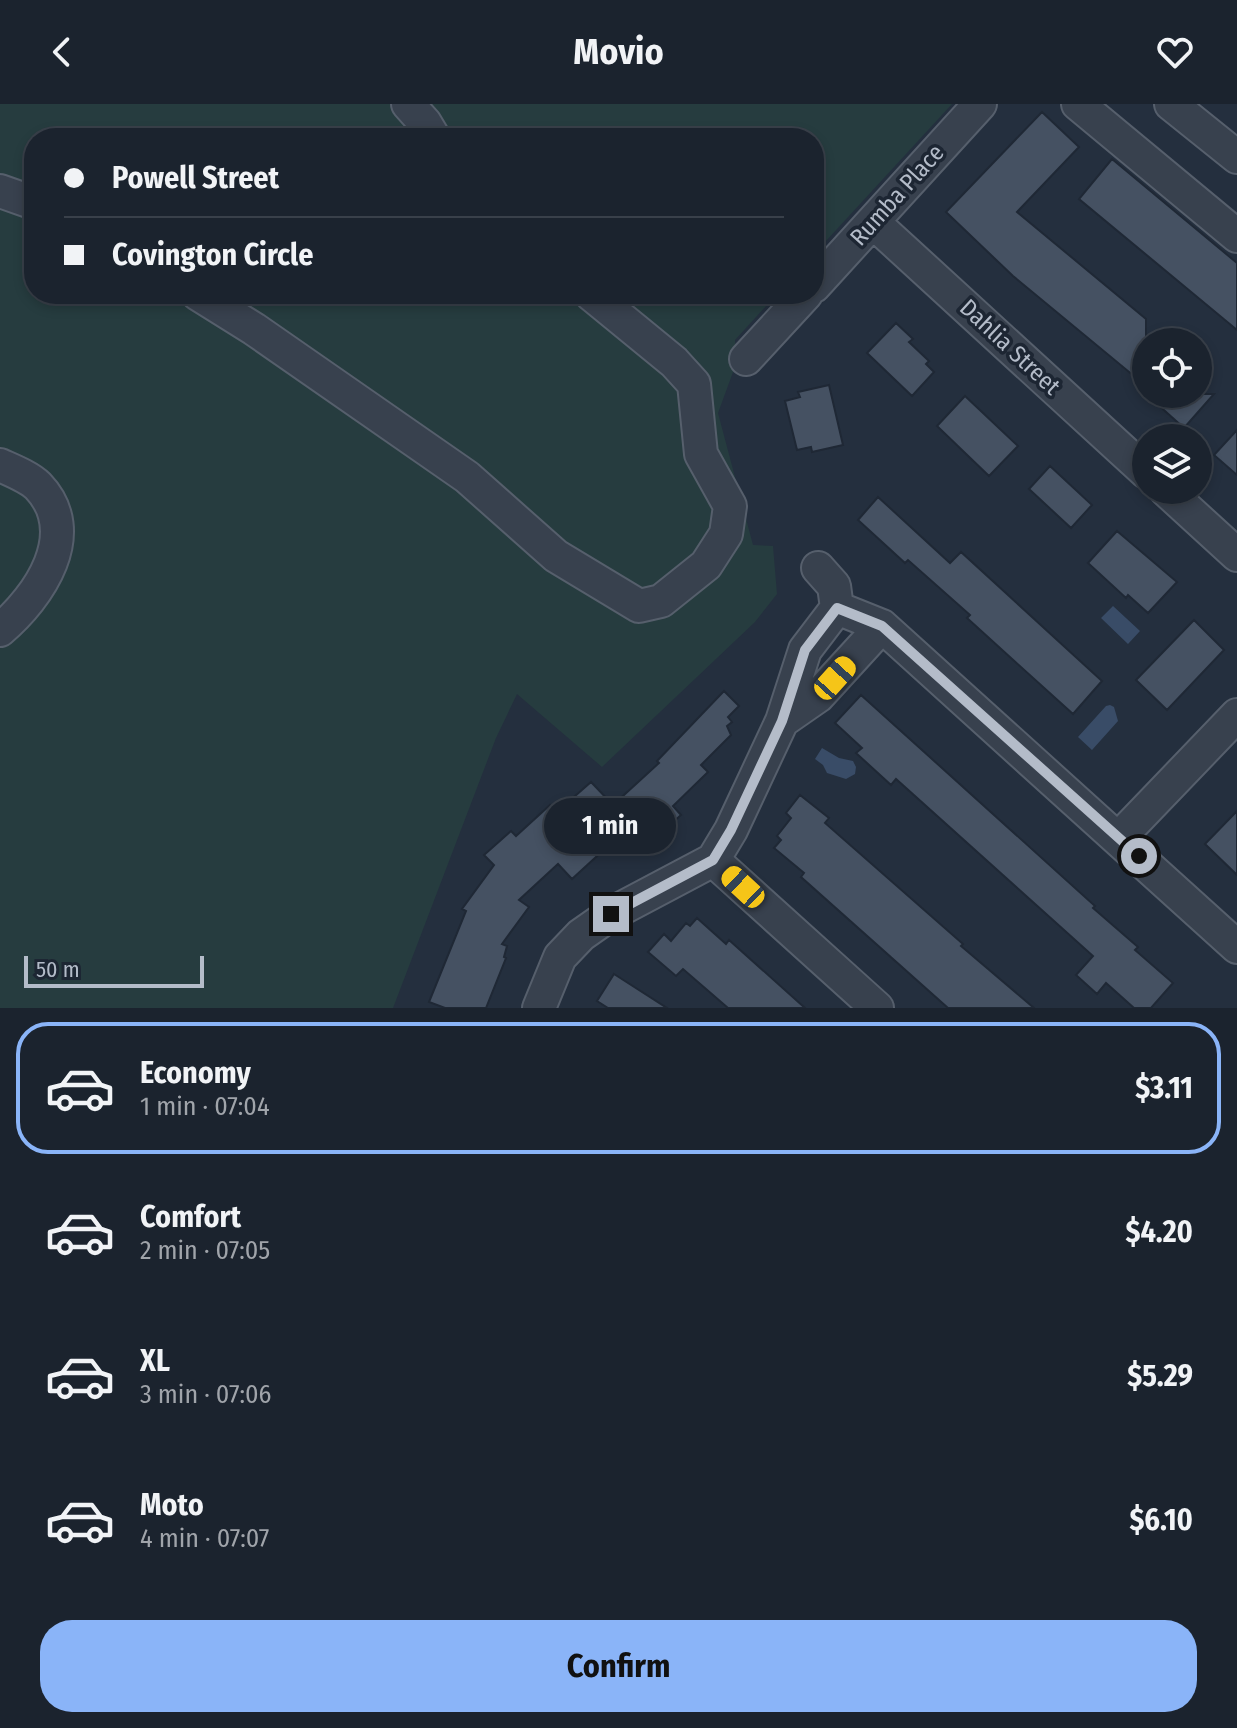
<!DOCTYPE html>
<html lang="en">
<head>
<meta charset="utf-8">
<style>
  :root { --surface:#1b232e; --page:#282f3a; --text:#f1f3f6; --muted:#a0a4aa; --line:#39404a; --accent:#8ab4f8 }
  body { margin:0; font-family:"Fira Sans Condensed",sans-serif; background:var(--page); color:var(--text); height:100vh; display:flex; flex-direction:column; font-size:30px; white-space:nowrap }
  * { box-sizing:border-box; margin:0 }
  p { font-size:26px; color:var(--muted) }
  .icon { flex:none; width:44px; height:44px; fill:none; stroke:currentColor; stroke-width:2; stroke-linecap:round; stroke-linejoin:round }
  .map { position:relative; height:904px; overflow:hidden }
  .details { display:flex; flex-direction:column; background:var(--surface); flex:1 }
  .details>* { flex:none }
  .banner { position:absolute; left:24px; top:24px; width:800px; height:176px; border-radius:32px; box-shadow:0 4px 12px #0003,0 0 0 2px var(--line); display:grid; align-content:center; height:176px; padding:0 40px; background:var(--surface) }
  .controls { position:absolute; left:1132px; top:224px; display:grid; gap:16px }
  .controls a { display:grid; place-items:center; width:80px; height:80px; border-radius:50%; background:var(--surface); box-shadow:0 4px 12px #0003,0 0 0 2px var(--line); font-size:40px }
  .scale { position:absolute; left:24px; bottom:20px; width:180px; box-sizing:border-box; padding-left:8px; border:4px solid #b4bcc9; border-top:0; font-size:22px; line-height:28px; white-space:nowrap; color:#b4bcc9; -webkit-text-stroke:6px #1d2633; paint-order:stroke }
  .end { position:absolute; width:36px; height:36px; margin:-18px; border:10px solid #b4bcc9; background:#111; box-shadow:0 0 0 4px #111 }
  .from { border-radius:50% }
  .bubble { position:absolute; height:56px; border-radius:28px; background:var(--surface); box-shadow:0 4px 12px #0003,0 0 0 2px var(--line); font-size:26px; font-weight:700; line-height:56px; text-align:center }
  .car { position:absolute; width:24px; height:48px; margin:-24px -12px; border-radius:10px; box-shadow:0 0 6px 2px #0007; background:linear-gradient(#f5c518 24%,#345 0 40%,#f5c518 0 76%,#345 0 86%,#f5c518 0) }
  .banner b { display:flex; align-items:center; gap:28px; height:76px; font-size:30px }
  .banner b+b { border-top:2px solid var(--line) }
  .banner i { width:20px; height:20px; background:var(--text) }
  ul { padding:14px 0 0; list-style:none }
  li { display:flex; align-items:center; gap:24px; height:132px; margin:0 16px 12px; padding:0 24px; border:4px solid transparent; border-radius:32px }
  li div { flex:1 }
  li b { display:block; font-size:30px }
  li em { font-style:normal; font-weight:700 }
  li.on { border-color:var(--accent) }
  li>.icon { width:72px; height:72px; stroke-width:1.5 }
  .primary-button { display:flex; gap:16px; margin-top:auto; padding:16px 40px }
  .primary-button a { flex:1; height:92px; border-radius:32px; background:var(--accent); color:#111; font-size:32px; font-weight:700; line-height:92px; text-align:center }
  header { display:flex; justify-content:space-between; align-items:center; height:104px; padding:0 40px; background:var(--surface); font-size:36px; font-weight:700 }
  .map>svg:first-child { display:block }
  .green { fill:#263c3f }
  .water { fill:#394c67 }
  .building { fill:#455162; stroke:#1f2835; stroke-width:2 }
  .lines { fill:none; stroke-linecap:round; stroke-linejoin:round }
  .minor-casing { stroke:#565f6c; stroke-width:36 }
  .minor { stroke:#38414e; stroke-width:32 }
  .route { stroke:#b4bcc9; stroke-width:10 }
  .labels { text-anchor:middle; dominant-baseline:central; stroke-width:7; stroke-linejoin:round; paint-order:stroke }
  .street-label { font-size:24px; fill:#b4bcc9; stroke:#1d2633 }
</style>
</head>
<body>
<header><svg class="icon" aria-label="back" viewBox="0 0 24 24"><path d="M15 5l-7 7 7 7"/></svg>Movio<svg class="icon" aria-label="heart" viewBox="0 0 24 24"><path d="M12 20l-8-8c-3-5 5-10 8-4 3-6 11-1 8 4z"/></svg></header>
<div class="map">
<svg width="1237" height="904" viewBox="0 0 1237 904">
  <rect width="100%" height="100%" fill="#242f3e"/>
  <path class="green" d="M 0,0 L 952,0 L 814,150 L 814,34 L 34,34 L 34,190 L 777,190 L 735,236 L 736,260 L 718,309 L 753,441 L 773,442 L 777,490 L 755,518 L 602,663 L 517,590 L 496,634 L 393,904 L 0,904 Z"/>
  <path class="water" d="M 1113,502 L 1140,527 L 1128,540 L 1101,514 Z
    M 1110,601 L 1114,603 L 1118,617 L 1092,646 L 1078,633 L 1106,602 Z
    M 822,644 L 839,654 L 853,657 L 856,663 L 855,670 L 846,675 L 827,669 L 823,661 L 815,655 Z"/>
  <path class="building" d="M 1042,8 L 1079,43 L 1017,108 L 1146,215 L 1146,282 L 1013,172 L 946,108 Z
    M 1112,55 L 1237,159 L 1237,226 L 1079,95 Z
    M 896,219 L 913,235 L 909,238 L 929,257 L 926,260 L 934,268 L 912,292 L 867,249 Z
    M 829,281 L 843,341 L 812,348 L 811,343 L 797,346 L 785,297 L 800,293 L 798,288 Z
    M 1146,290 L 1214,290 L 1184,324 Z
    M 965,292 L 1018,342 L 989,372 L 937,322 Z
    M 1237,326 L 1237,371 L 1214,351 Z
    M 1050,362 L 1092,401 L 1071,424 L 1029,385 Z
    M 878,393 L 950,459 L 961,448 L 1102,577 L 1073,610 L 1011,554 L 967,514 L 970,511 L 908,456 L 905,459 L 858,416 Z
    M 1117,427 L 1177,478 L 1148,509 L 1128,491 L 1126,494 L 1088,459 Z
    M 1194,516 L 1224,546 L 1167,606 L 1136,576 Z
    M 724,587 L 739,602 L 728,613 L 732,618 L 727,622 L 731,631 L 701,661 L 708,668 L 673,702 L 681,711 L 661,729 L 648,715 L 613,748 L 608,742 L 572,775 L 558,760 L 519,796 L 529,803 L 502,840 L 507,842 L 504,853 L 506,854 L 486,904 L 445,904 L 429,898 L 466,807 L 462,805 L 494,761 L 484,751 L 511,727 L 516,732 L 550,701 L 557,708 L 591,678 L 613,701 L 659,659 L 657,657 Z
    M 861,591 L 1095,802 L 1093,804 L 1138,843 L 1135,846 L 1173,879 L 1151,904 L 1134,904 L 1106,879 L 1097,890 L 1076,871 L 1093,852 L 896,675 L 891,681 L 856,649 L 862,644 L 835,619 Z
    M 800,691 L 829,714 L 825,719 L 963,840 L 961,842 L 1034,904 L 948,904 L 801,773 L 804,769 L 774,744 L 781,736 L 777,732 L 791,714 L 786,709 Z
    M 1237,707 L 1237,771 L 1205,740 Z
    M 697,814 L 726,840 L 729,836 L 805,904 L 728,904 L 683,865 L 676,872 L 648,848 L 664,830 L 671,837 L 686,819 L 690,822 Z
    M 614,870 L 667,904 L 608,904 L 597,897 Z"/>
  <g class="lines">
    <g class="minor-casing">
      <path id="minor" d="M 408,0 L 425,19 L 434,34
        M 1078,0 L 1237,132
        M 1171,0 L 1237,53
        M 0,87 L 34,99
        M 873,118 L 1146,368
        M 814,182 L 980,0
        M 198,190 L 254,225 L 467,373 L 556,452 L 639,502 L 661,497 L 706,461 L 726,430 L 730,402 L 701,350 L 694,280 L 674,258 L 591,190
        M 746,255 L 806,190
        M 0,361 C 11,366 29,373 38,382 C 83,429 39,493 0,526
        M 1166,386 L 1237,451
        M 818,464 L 834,482 L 837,504 L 882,522 L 1237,843
        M 782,617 L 818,592 L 882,522
        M 1119,734 L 1237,611
        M 713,756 L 877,904
        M 539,904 L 560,853 L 581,831 L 611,810 L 713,756 L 731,726 L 782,617 L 805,546 L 837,504"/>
    </g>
    <use href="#minor" class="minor"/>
  </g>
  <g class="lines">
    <path class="route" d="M 611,810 L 713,756 L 731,726 L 782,617 L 805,546 L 837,504 L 882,522 L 1139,752"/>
  </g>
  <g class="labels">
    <g class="street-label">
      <text transform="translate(897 91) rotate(-48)">Rumba Place</text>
      <text transform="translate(1010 243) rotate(43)">Dahlia Street</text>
    </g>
  </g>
</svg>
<div class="controls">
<a><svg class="icon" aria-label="locate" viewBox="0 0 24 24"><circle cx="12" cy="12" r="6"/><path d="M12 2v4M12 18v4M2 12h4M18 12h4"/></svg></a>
<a><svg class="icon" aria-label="layers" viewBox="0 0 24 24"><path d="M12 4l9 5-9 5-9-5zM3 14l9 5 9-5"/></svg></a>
</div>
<div class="scale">50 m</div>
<i class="end from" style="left:1139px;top:752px"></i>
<i class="end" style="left:611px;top:810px"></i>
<div class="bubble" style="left:544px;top:694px;width:132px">1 min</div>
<i class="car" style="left:835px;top:574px;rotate:42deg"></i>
<i class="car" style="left:743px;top:783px;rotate:313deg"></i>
<div class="banner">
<b><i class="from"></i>Powell Street</b>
<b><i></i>Covington Circle</b>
</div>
</div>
<section class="details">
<ul>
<li class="on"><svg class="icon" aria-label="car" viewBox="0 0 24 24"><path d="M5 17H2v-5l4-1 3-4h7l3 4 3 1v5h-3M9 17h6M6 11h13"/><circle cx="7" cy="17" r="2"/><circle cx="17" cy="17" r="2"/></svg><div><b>Economy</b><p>1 min · 07:04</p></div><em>$3.11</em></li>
<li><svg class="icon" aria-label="car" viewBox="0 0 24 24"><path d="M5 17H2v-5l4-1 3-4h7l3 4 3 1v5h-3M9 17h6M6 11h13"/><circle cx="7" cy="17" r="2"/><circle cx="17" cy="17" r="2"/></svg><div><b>Comfort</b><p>2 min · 07:05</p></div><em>$4.20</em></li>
<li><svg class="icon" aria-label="car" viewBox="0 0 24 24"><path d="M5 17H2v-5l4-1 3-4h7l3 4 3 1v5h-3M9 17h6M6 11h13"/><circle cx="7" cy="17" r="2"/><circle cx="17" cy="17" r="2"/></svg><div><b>XL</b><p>3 min · 07:06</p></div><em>$5.29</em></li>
<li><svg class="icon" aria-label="car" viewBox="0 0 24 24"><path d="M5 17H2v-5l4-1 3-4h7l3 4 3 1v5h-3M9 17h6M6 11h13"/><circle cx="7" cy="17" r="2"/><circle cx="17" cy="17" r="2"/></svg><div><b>Moto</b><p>4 min · 07:07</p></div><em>$6.10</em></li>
</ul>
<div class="primary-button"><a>Confirm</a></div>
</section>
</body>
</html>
